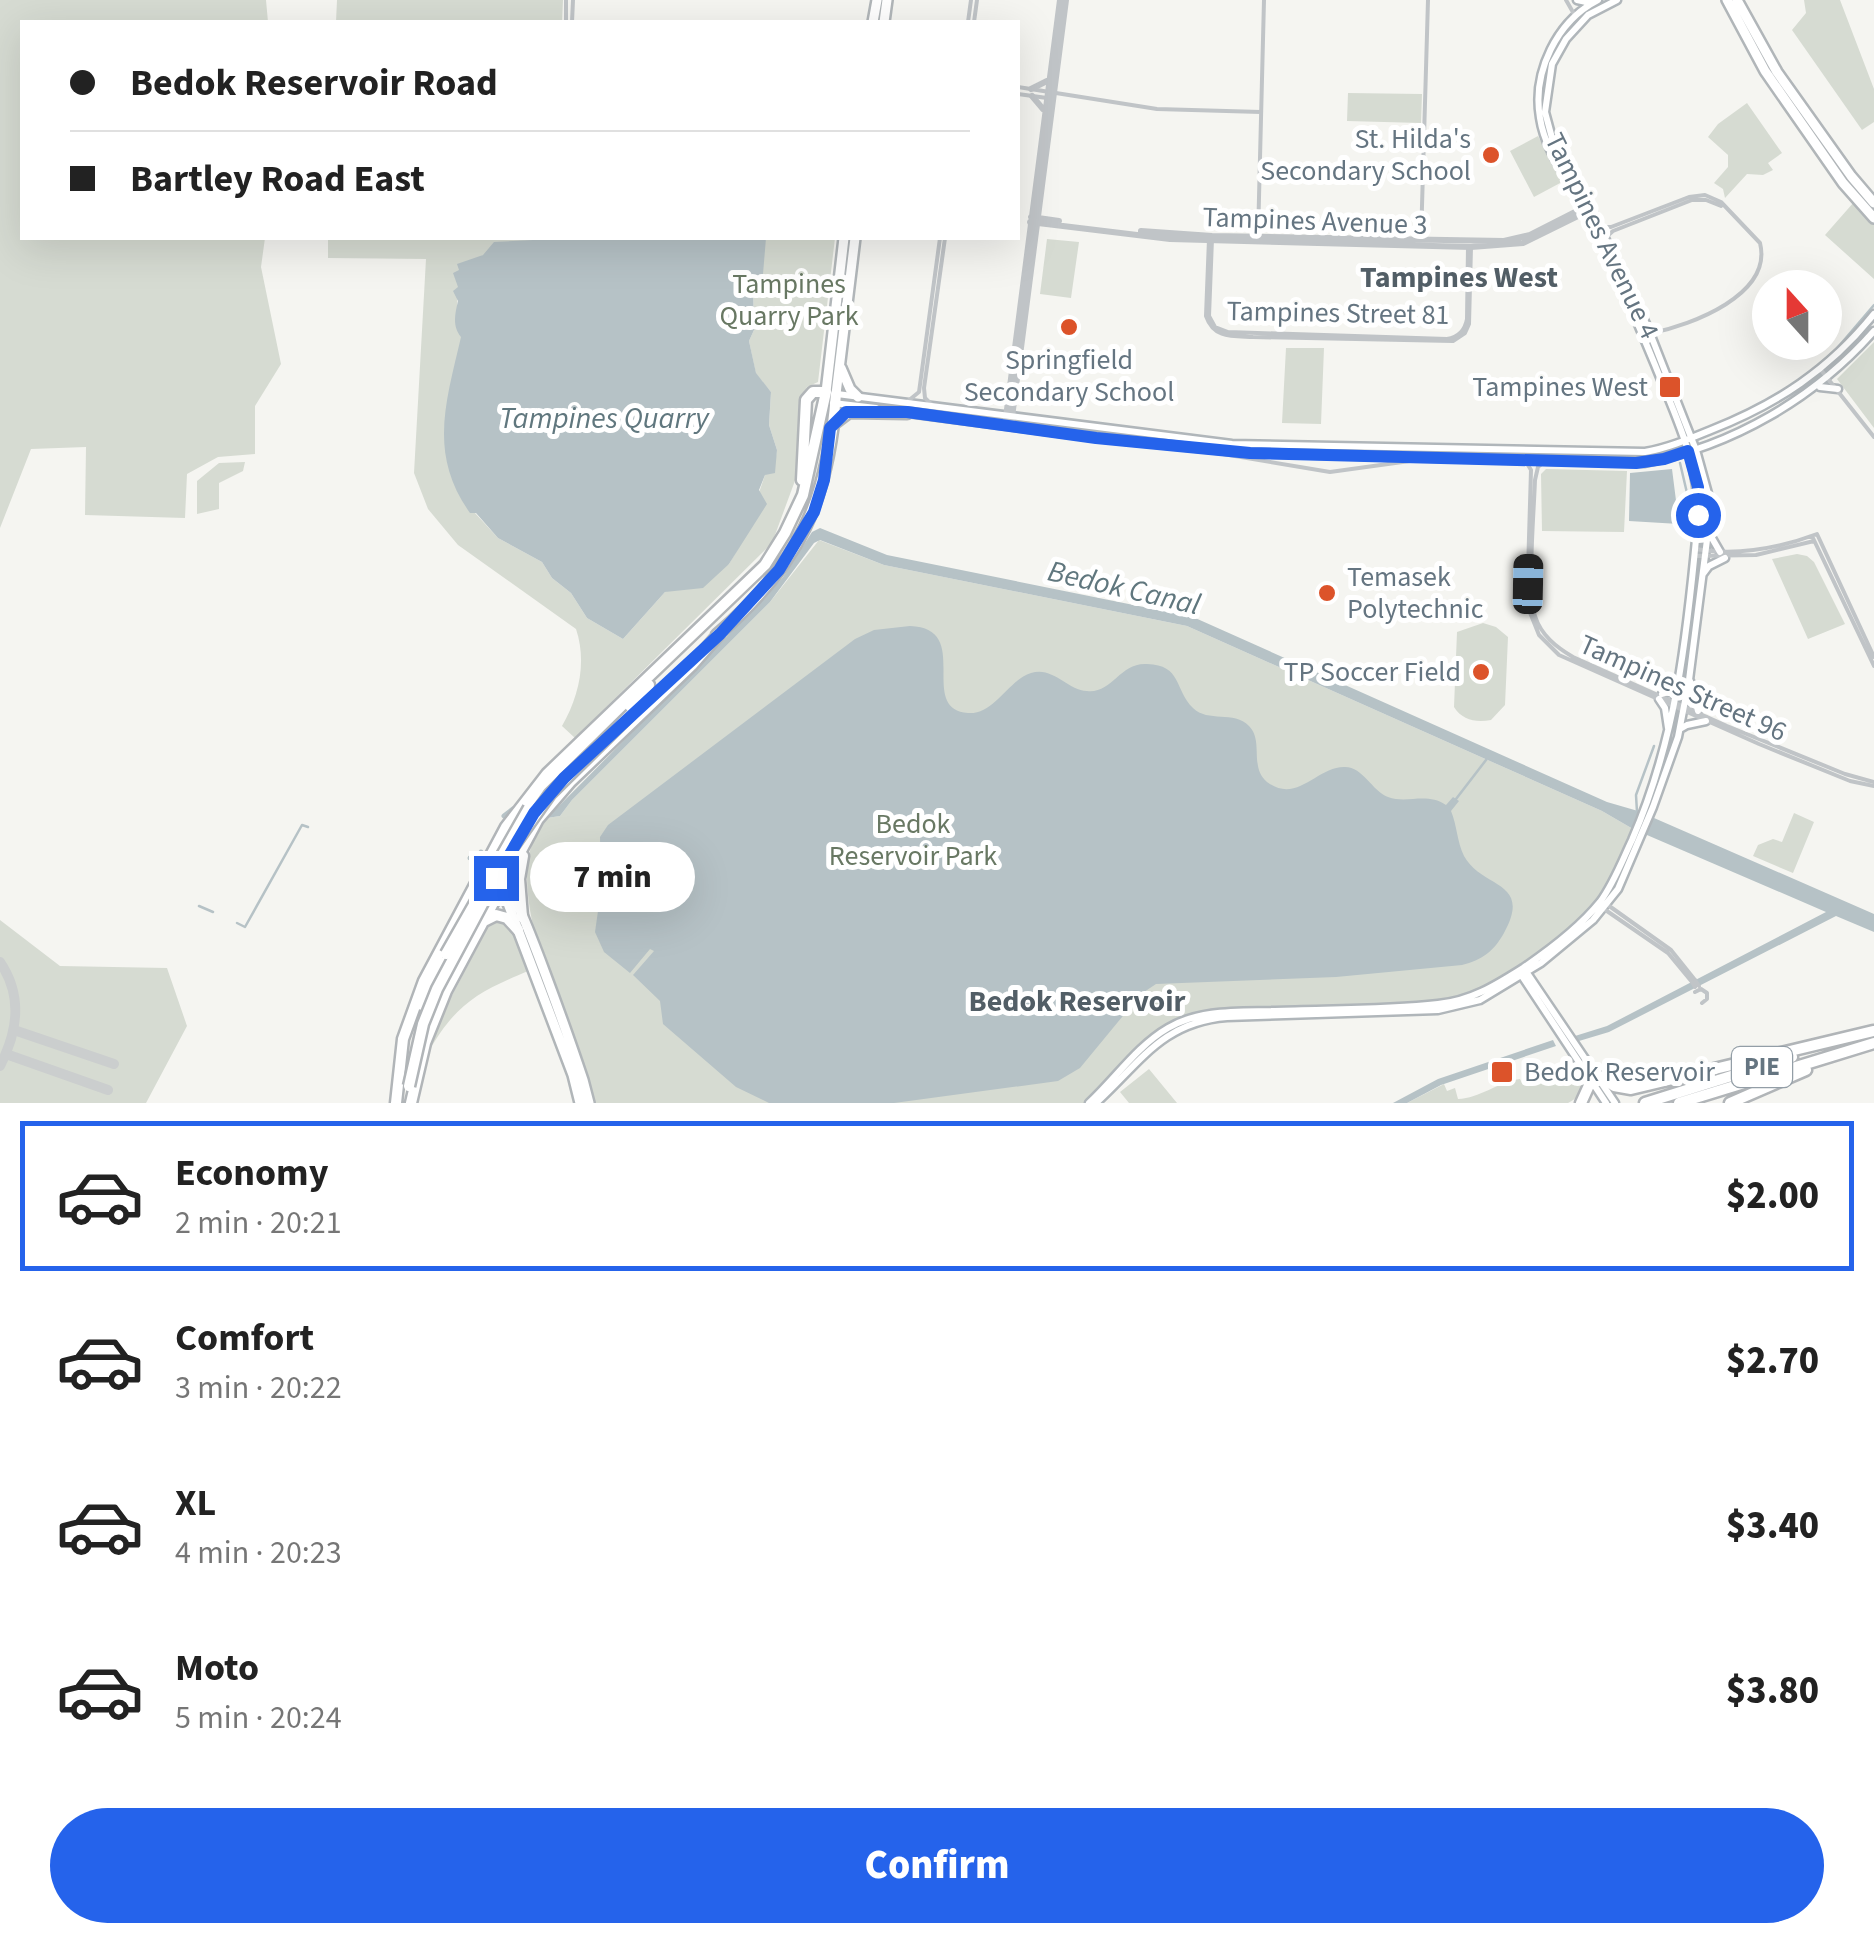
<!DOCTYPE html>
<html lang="en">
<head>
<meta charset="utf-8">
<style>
  :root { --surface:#fff; --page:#f2f2f2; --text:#222; --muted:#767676; --line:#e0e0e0; --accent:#2563eb }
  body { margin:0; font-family:"Source Sans 3",sans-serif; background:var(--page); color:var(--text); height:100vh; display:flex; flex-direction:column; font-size:38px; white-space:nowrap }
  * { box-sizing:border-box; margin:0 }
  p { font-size:32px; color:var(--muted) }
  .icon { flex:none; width:55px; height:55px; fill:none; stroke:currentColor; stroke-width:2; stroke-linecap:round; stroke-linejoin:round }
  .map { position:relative; height:1103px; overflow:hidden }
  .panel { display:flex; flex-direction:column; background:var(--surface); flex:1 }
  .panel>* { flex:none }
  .hud { position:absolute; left:20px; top:20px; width:1000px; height:220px; border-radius:0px; box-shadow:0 10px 40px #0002; display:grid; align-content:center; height:220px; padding:0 50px; background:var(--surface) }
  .needle { width:65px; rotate:339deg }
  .fabs { position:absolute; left:1752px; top:270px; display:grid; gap:20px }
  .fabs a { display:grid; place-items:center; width:90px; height:90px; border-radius:50%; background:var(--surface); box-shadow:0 10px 40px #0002; font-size:50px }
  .end { position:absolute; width:45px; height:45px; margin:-22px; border:12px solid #2563eb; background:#fff; box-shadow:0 0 0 5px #fff }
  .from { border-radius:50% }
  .bubble { position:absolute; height:70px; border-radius:35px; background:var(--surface); box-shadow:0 10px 40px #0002; font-size:32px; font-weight:800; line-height:70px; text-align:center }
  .car { position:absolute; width:30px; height:60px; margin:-30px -15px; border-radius:12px; box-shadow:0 0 8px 2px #0007; background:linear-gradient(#222 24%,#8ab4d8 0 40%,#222 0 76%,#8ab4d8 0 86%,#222 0) }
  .hud b { display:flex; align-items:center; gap:35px; height:95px; font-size:38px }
  .hud b+b { border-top:2px solid var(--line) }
  .hud i { width:25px; height:25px; background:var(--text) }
  ul { padding:18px 0 0; list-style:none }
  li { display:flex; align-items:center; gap:30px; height:150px; margin:0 20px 15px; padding:0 30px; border:5px solid transparent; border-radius:0px }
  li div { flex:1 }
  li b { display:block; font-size:38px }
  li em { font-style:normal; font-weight:800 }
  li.current { border-color:var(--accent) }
  li>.icon { width:90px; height:90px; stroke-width:1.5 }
  .cta { display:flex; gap:20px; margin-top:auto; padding:20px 50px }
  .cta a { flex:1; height:115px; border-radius:60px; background:var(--accent); color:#fff; font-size:40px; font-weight:800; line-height:115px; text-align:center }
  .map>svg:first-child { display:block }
  .green { fill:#d6dbd2 }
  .water { fill:#b6c2c6 }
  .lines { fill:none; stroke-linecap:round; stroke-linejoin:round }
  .stream { stroke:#b6c2c6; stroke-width:2.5 }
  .canal { stroke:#b6c2c6; stroke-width:5 }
  .taxiway { stroke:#cbcece; stroke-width:10 }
  .secondary-casing { stroke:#b0b6ba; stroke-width:11 }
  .primary-casing { stroke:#b1b6b9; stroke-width:14 }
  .trunk-casing { stroke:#b1b5b8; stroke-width:15 }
  .motorway-casing { stroke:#b1b5b8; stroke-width:15 }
  .minor { stroke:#c0c4c7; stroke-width:4 }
  .tertiary { stroke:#c0c4c7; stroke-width:6 }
  .secondary { stroke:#fff; stroke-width:6 }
  .primary { stroke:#fff; stroke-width:9 }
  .trunk { stroke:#fff; stroke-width:10 }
  .motorway { stroke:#fff; stroke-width:10 }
  .trunk-bridge-casing { stroke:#b1b5b8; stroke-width:15; stroke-linecap:butt }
  .minor-bridge { stroke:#c0c4c7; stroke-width:4 }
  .trunk-bridge { stroke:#fff; stroke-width:10 }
  .route { stroke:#2563eb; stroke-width:12 }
  .poi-dot { fill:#dc532a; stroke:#fff; stroke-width:4 }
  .labels { text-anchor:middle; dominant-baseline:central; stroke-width:10; stroke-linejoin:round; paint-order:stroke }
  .shield { fill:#fff; stroke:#939ea7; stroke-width:2.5 }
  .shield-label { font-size:25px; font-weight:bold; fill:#657581 }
  .poi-label { font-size:28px; fill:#657581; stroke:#fff; text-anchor:end }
  .street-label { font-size:28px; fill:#657581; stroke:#fff }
  .park-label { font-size:28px; fill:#687863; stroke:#fff }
  .neighbourhood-label { font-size:30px; font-weight:bold; fill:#525e66; stroke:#fff }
  .water-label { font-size:30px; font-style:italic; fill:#60777e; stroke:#fff }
</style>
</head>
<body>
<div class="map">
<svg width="1874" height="1103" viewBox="0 0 1874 1103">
  <rect width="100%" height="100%" fill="#f5f5f1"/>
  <path class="green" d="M 0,0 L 266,0 L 268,22 L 22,22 L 22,238 L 265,238 L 261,267 L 281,364 L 255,406 L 255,454 L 218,457 L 187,474 L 185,518 L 85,515 L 86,447 L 31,449 L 0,528 Z
    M 337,0 L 563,0 L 562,22 L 336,22 Z
    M 1804,0 L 1840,0 L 1874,89 L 1874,122 L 1862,130 L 1792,30 L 1806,13 Z
    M 1348,93 L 1422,94 L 1421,123 L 1347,121 Z
    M 1747,103 L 1782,153 L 1768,163 L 1773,170 L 1763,175 L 1747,174 L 1725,198 L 1723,189 L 1714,183 L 1728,167 L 1728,155 L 1708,137 L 1718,124 Z
    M 1538,136 L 1562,182 L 1534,197 L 1510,151 Z
    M 1854,202 L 1874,223 L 1874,279 L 1825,235 Z
    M 328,238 L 573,238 L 483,255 L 460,270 C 458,294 454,313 461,336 L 475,513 L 498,538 L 542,562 L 552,578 L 571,593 L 587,618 L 623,639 L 665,592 L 729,564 L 742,542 L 765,475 L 775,462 L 777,450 L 769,425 L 771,392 L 756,374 L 749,341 L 754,330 L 753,286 L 766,238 L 835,238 L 818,382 L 807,387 L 803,393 L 796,478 L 772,543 L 575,738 L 562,726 C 579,696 587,662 576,629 L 458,545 L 428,509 L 414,473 L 426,259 L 328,258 Z
    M 1047,239 L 1079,242 L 1071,298 L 1040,294 Z
    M 1874,342 L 1874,428 L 1837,379 Z
    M 1286,348 L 1324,348 L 1321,424 L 1282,423 Z
    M 245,462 L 243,471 L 219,483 L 219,509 L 197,514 L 197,481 L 219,463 Z
    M 1546,469 L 1627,471 L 1624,532 L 1542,531 L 1541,474 Z
    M 819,540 L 884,565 L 1187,626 L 1602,811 L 1633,829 L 1608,887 L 1577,925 L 1570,927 L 1550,948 L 1478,994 L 1441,1002 L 1225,1010 L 1187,1017 L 1138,1049 L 1084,1103 L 592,1103 L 587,1079 C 564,1015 520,927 528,860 C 530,844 539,831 547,818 L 560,816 L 572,800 L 770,602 Z
    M 1797,554 L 1807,556 L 1814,562 L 1845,624 L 1808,639 L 1772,559 Z
    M 1483,623 L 1496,627 L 1508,637 L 1505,705 L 1491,720 C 1476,723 1462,720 1454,707 L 1457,632 Z
    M 1794,813 L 1814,822 L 1793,873 L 1753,856 L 1758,845 L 1773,839 L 1782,842 Z
    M 0,920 L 60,966 L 167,968 L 187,1026 L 146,1103 L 0,1103 Z
    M 499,920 L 510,923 L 528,971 C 478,992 455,1004 428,1053 L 447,1005 L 489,925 Z
    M 1564,1065 L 1579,1074 C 1584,1088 1581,1097 1568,1103 L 1407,1103 L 1444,1084 L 1447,1091 L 1455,1088 L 1458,1099 C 1480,1098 1496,1083 1520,1079 L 1523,1085 L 1560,1072 L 1559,1068 Z
    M 1149,1069 L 1177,1103 L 1129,1103 L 1120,1092 Z"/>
  <path class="water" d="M 573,238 L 766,238 L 763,274 L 753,286 L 754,330 L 749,341 L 756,373 L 771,392 L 769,425 L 777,450 L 775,473 L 765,475 L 759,490 L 767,504 L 729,564 L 703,588 L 665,592 L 623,639 L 587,618 L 571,593 L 552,578 L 542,562 L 498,538 L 476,513 L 470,513 C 428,454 446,402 461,337 C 452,326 455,314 458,301 L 453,291 L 458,287 L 453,273 L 459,270 L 457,264 L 483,255 L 494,242 Z
    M 1672,469 L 1679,524 L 1629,521 L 1630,473 Z
    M 820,528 L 887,555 L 1193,617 L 1607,802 L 1638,811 L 1874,914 L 1874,932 L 1836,916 L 1609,1032 L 1579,1041 L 1575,1036 L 1607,1026 L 1826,912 L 1633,829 L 1602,811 L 1187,626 L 884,565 L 820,540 L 814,543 L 770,602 L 572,800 L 560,816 L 547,818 L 765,598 L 783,577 L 812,532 Z
    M 910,626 C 974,628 916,709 968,713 C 994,715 1008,680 1031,673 C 1053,666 1067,690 1087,691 C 1112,694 1120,662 1147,664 C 1182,665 1174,689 1193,708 C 1208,723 1234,710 1249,726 C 1264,741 1249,767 1267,782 C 1297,805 1317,766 1345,767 C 1363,767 1372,791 1388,797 C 1407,804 1427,792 1446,805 L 1453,797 L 1459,801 L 1451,811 C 1457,825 1457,842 1464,856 C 1482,889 1533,880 1504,933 C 1494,951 1482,960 1462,965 L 1336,977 L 1156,984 L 1141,994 L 1080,1068 L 1058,1081 L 894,1103 L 769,1103 L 736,1087 L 663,1024 L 660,1001 L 633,975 L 654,951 L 650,949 L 630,973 L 604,952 L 595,932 L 601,890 L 600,837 L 608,825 L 855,639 L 874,630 Z
    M 1553,1040 L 1556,1046 L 1441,1085 L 1407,1103 L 1393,1103 L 1438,1079 Z"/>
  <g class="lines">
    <path class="stream" d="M 1833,353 L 1874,305
      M 1680,463 L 1687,493 L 1686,525
      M 1456,799 L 1486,760
      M 1637,812 L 1636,795 L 1654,746
      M 199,906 L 213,912
      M 237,923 L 245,927 L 302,825 L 308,827"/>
    <path class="canal" d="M 504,816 L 513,809
      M 470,858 L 477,859 L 481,852"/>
    <path class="taxiway" d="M 0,962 C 23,996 18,1031 0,1066
      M 14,1030 L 114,1064
      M 6,1054 L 108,1090"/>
    <g class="secondary-casing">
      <path id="secondary" d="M 1577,0 L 1591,3
        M 1820,387 L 1838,389
        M 837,394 L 1232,444 L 1645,452 C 1668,448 1689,439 1711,430 C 1777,404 1829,370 1874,314
        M 833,403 L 876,408
        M 908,413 L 1098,438 L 1250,453 L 1644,463 C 1733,446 1815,398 1874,331
        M 1709,533 L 1720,552
        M 1703,574 L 1709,566 L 1725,558
        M 1690,681 L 1698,711
        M 1662,694 L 1678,689
        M 1659,699 L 1665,708 L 1668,728
        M 1680,729 L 1687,725 L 1706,721
        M 1527,973 L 1615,1103
        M 1522,976 L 1606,1103
        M 1089,1103 C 1115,1079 1137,1046 1168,1028 C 1200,1009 1239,1012 1275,1011 C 1329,1009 1384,1010 1438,1004 C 1471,1001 1496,985 1523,968 C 1551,949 1579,928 1600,902 C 1614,883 1622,861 1632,840 C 1676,739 1687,637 1697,529 C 1703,469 1676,418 1655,365 C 1633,312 1611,259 1584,208 C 1568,178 1545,152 1540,118 C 1532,72 1557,21 1598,0
        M 1096,1103 C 1140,1063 1162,1022 1227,1017 L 1438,1010 L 1480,1000 L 1541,963 L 1593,920 L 1618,889 L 1653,807 L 1678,737 L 1689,680 L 1708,532 L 1709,497 L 1696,450 L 1648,328 L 1591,209 L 1552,138 L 1545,112 L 1552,64 L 1566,39 L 1588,15 L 1617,0"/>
    </g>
    <g class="primary-casing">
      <path id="primary" d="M 1727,0 L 1765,71 L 1843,183 L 1874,218
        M 1737,0 L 1777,72 L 1851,176 L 1874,203
        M 873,22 L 877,0
        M 884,22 L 887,0
        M 841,368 L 850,389 L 858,397
        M 826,392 L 844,238
        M 836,394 L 855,238
        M 502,876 C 516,886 573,1050 583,1080 L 589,1103
        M 501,885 L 573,1075 L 580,1103"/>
    </g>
    <g class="trunk-casing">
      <path id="trunk" d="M 833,424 L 849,412 L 907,413
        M 802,480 L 806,400 L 813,392 L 826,392
        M 717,635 C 800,564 828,501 836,394
        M 529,808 L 558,774 L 649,685
        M 522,917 L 519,879 L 523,856
        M 486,920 L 496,915 L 507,918 L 518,930
        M 422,1005 L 442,962
        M 396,1103 L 403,1039 L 424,981 L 506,827 L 547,774 L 765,565 L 785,533 L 803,495 L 826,392
        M 411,1103 L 425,1043 L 446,991 L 538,819 L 570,782 L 692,665 L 720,633"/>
    </g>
    <g class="motorway-casing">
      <path id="motorway" d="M 1591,1070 L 1614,1086 L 1631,1089 L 1873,1031
        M 1581,1103 L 1591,1081
        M 1645,1103 L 1792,1057
        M 1679,1103 L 1874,1043
        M 1730,1103 L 1806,1070"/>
    </g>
    <path class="minor" d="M 1566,0 L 1574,14
      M 566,22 L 566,0
      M 572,22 L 573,0
      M 968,22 L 971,0
      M 974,22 L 977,0
      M 1018,87 L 1157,109 L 1261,112
      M 1018,94 L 1047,98
      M 1601,227 L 1611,227 L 1689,197 L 1705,195 L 1721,202 L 1760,243 C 1773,295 1691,325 1652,333
      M 1258,237 L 1264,0
      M 1605,238 L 1613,231 L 1692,200 L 1706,200 L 1721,206
      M 1209,239 L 1206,316 C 1214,339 1233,336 1253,337 L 1453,341 L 1465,333 L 1469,324 L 1471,247
      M 1212,239 L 1209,316 L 1215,327 L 1228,332 L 1447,339 C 1459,337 1465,330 1467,319 L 1468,247
      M 1421,240 L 1428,0
      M 1821,370 L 1874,437
      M 908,401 L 919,392 L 940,238
      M 932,405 L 925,398 L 924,388 L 945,238
      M 1199,450 L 1330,472 L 1417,460
      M 1525,460 L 1531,470 L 1527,605 L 1539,635 L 1559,655 L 1759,744 L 1850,781 L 1874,786
      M 1544,462 L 1538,467 L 1535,480 C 1534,511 1527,591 1535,616 C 1541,635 1556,647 1573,657 L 1727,726 L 1845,774 L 1874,782
      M 1812,536 L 1874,666
      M 1695,549 C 1737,556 1777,549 1817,534 L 1874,657
      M 1696,556 L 1756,555 L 1814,541
      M 1605,903 L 1671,950 L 1695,980
      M 1604,909 L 1668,953 L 1692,982
      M 1695,992 L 1701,989 L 1707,993 L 1707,999 L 1702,1003"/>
    <path class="tertiary" d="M 1031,89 L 1047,81
      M 1032,96 L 1043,109
      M 1031,217 L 1059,221
      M 1030,222 L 1170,239 L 1471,247 L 1523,243 L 1590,210
      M 1141,231 L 1212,236 L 1504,241 L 1530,235 L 1585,207
      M 1005,425 L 1060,0
      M 1011,425 L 1066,0"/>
    <use href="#secondary" class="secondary"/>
    <use href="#primary" class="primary"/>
    <use href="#trunk" class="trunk"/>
    <use href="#motorway" class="motorway"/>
    <g class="trunk-bridge-casing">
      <path id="trunk-bridge" d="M 446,954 L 529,808
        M 409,1086 L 423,1024 L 437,989 L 512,848 L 550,794 L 631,714"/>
    </g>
    <path class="minor-bridge" d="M 1695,980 L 1699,986
      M 1692,982 L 1695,987"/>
    <use href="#trunk-bridge" class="trunk-bridge"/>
  </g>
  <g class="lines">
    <path class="route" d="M 496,878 L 534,813 L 564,778 L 720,634 L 779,570 L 814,512 L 824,480 L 830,428 L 846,412 L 907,412 L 1096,438 L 1250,453 L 1636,463 L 1664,459 L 1688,451 L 1698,487 L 1698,515"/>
  </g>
  <g class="poi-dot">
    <circle cx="1491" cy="155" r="10"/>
    <circle cx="1069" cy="327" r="10"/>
    <rect x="1658" y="375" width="24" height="24" rx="5"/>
    <circle cx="1327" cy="593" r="10"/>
    <circle cx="1481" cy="672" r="10"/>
    <rect x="1490" y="1060" width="24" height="24" rx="5"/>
  </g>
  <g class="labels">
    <rect class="shield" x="1732" y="1047" width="60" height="40" rx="8"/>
    <g class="shield-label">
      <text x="1762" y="1067">PIE</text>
    </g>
    <g class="poi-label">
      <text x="1471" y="139">St. Hilda's<tspan x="1471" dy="32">Secondary School</tspan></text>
      <text x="1069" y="360" text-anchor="middle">Springfield<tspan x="1069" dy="32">Secondary School</tspan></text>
      <text x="1648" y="387">Tampines West</text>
      <text x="1347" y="577" text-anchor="start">Temasek<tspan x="1347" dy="32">Polytechnic</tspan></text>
      <text x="1461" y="672">TP Soccer Field</text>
      <text x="1524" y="1072" text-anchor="start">Bedok Reservoir</text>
    </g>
    <g class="street-label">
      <text transform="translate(1315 221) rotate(2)">Tampines Avenue 3</text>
      <text transform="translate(1602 236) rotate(64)">Tampines Avenue 4</text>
      <text transform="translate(1338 313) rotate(1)">Tampines Street 81</text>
      <text transform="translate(1683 688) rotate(24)">Tampines Street 96</text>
    </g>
    <g class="park-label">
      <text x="789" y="284">Tampines<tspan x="789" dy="32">Quarry Park</tspan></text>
      <text x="913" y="824">Bedok<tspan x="913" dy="32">Reservoir Park</tspan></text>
    </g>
    <g class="neighbourhood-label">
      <text x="1459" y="277">Tampines West</text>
      <text x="1077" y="1001">Bedok Reservoir</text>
    </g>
    <g class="water-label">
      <text x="604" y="418">Tampines Quarry</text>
      <text transform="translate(1124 588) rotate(13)">Bedok Canal</text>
    </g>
  </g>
</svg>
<div class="fabs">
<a><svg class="needle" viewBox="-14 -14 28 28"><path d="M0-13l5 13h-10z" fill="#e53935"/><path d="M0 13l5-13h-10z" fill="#767676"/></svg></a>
</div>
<i class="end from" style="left:1698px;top:515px"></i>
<i class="end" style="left:496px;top:878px"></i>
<div class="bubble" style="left:530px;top:842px;width:165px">7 min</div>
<i class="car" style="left:1528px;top:584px;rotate:1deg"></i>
<div class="hud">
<b><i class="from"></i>Bedok Reservoir Road</b>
<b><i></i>Bartley Road East</b>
</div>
</div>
<section class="panel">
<ul>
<li class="current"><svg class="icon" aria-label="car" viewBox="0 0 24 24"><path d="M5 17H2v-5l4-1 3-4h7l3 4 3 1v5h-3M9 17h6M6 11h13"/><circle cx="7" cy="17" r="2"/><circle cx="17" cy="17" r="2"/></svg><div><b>Economy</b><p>2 min · 20:21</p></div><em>$2.00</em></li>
<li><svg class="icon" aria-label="car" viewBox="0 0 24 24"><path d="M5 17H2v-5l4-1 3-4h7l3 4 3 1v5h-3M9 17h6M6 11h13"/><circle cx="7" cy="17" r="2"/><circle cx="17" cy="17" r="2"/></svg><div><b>Comfort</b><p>3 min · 20:22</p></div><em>$2.70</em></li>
<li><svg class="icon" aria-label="car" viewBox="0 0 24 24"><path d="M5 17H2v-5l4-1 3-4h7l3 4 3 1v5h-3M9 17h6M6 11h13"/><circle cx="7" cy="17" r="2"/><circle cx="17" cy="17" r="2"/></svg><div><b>XL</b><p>4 min · 20:23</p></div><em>$3.40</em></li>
<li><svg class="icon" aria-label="car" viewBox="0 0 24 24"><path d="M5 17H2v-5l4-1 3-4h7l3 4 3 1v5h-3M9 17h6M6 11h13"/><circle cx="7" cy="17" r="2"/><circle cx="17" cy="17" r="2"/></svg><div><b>Moto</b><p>5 min · 20:24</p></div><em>$3.80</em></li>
</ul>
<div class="cta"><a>Confirm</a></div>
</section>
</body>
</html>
